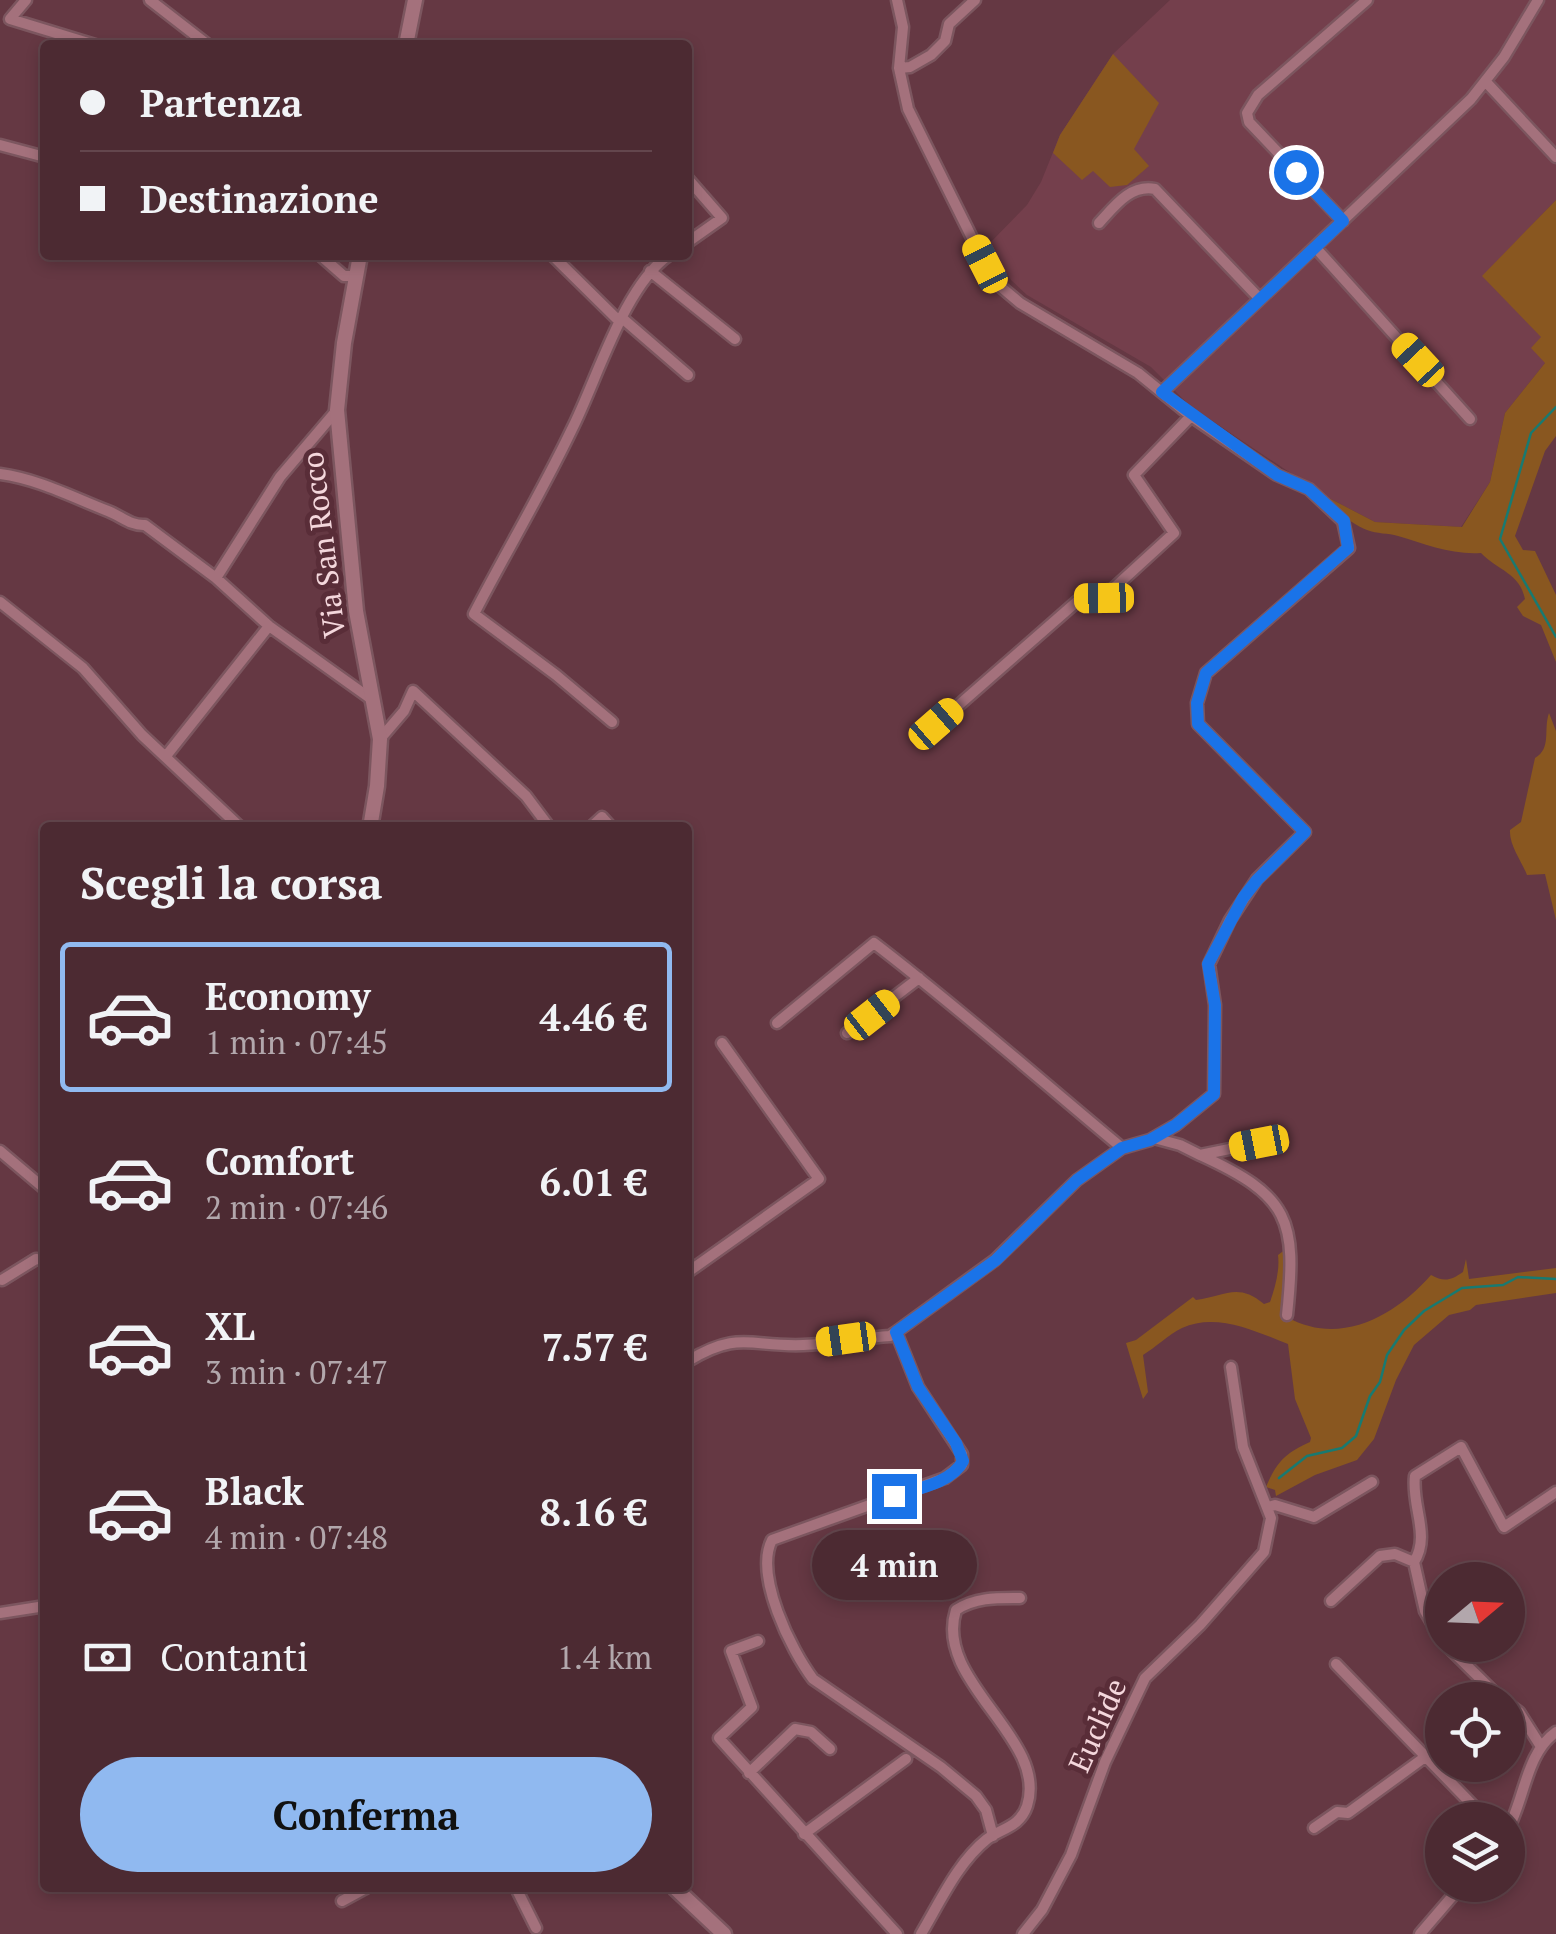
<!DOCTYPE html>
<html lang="it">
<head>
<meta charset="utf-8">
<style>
  :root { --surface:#4c2a32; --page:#56363e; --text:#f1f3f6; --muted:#b2a7ac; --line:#63464d; --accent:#90b9f0 }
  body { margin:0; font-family:"PT Serif",serif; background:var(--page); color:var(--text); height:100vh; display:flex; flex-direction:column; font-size:38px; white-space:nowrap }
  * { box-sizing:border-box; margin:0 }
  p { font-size:32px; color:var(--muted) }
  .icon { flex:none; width:55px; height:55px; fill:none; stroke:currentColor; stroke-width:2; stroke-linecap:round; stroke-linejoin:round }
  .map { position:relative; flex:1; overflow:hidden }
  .sheet { position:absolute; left:40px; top:822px; width:652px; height:1070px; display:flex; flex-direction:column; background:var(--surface); border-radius:10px; box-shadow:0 5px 15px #0003,0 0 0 2px var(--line) }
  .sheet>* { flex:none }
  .guide { position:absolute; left:40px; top:40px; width:652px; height:220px; border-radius:10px; box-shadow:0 5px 15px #0003,0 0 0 2px var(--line); display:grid; align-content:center; height:220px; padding:0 40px; background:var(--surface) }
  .needle { width:65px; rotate:71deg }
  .fabs { position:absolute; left:1425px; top:1562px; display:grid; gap:20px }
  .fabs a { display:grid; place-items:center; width:100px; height:100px; border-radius:50%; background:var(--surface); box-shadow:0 5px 15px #0003,0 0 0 2px var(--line); font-size:50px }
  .end { position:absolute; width:45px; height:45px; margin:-22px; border:12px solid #1a73e8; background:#fff; box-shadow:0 0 0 5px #fff }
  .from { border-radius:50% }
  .bubble { position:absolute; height:70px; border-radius:35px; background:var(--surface); box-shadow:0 5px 15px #0003,0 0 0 2px var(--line); font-size:32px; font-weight:700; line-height:70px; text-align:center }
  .car { position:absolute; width:30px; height:60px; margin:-30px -15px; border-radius:12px; box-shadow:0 0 8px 2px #0007; background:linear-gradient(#f5c518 24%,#345 0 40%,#f5c518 0 76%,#345 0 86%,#f5c518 0) }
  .guide b { display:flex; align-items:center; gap:35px; height:95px; font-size:38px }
  .guide b+b { border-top:2px solid var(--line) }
  .guide i { width:25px; height:25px; background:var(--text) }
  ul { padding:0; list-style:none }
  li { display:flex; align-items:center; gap:30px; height:150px; margin:0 20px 15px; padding:0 20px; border:5px solid transparent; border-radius:10px }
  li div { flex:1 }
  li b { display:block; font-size:38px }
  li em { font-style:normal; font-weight:700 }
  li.active { border-color:var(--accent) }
  li>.icon { width:90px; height:90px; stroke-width:1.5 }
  h2 { padding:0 40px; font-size:45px; line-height:120px }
  .pay { display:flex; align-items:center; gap:25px; height:110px; padding:0 40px; font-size:38px }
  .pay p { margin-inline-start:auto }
  .button { display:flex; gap:20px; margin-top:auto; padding:20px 40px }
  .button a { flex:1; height:115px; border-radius:60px; background:var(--accent); color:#111; font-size:40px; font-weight:700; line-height:115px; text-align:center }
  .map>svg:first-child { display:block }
  .built { fill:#743f4c }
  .green { fill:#895720 }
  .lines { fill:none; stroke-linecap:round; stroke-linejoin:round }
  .stream { stroke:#187a71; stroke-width:2.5 }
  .minor-casing { stroke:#7c565f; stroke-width:15 }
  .tertiary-casing { stroke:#7c565f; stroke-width:19 }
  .minor { stroke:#a4717c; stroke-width:10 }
  .tertiary { stroke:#a4717c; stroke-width:14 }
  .route { stroke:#1a73e8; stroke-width:12 }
  .labels { text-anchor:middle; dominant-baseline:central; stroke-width:10; stroke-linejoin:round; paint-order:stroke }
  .street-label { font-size:30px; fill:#f4d7dc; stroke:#592d38 }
</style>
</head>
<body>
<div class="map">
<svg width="1556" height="1934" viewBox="0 0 1556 1934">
  <rect width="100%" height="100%" fill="#653843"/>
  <path class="built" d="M 1170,0 L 1556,0 L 1556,200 L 1483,276 L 1542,337 L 1545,363 L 1505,413 L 1490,482 L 1461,527 L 1375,522 L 1325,496 L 1190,406 L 1151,367 L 1027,295 L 1011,280 L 988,245 L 1027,205 L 1041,182 L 1060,135 L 1113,54 Z"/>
  <path class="green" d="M 1113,54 L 1159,103 L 1134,149 L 1149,166 L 1127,185 L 1110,187 L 1093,171 L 1082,180 L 1053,153 L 1060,135 Z
    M 1556,200 L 1556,436 L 1545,451 L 1515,536 L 1523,550 L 1535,551 L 1556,595 L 1556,662 L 1541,625 L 1523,616 L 1517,607 L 1525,599 C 1520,573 1497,570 1481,553 C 1452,555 1425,544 1398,536 C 1388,533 1377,534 1367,530 C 1354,525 1331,509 1325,496 L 1375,522 L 1462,527 L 1490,482 L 1505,413 L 1545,363 L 1531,348 L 1541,337 L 1482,276 Z
    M 1549,713 L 1556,731 L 1556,920 L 1545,874 L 1527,875 C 1521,860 1509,845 1510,830 L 1521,822 L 1535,758 C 1552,748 1543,730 1549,713 Z
    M 1290,1246 L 1287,1317 C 1340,1347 1395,1316 1431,1275 C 1444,1282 1450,1281 1463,1272 L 1466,1259 L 1469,1279 L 1556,1268 L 1556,1293 L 1476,1305 L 1470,1310 L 1449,1315 L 1414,1345 L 1396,1380 L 1374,1439 L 1357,1460 L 1315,1475 L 1276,1496 L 1275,1490 L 1266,1487 C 1277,1461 1286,1453 1310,1442 L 1311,1438 L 1295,1399 L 1288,1344 C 1255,1331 1216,1312 1182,1328 C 1168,1335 1156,1347 1143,1355 L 1148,1392 L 1143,1399 L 1126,1343 L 1136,1340 L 1193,1297 L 1196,1300 C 1225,1296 1238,1282 1264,1304 L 1270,1302 C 1275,1288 1280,1270 1278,1255 Z"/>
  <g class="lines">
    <path class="stream" d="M 1556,407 L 1531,433 L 1500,539 L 1556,637
      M 1279,1478 L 1307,1456 L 1342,1448 L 1356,1436 L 1370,1396 L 1380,1382 L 1387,1355 L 1404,1330 L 1424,1311 L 1462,1288 L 1503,1285 L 1518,1277 L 1556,1279"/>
    <g class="minor-casing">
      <path id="minor" d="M 26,0 L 10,19 L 95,45
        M 150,0 L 208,45
        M 897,0 L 903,27 L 899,68 L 908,109 L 985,264 L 1001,287 L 1020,303 L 1138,373 L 1191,416 L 1277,475 L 1309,489 L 1343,521 L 1349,548 L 1206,673 L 1197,703 L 1198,724 L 1305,832 L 1257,879 L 1230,920 L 1209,964 L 1215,1005 L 1214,1094 L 1176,1125 L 1150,1140 L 1122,1148 L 1077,1180 L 995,1260 L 896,1332 L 918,1387 L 962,1454 L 962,1465 L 945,1478 L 772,1540 C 754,1575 791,1650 813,1679 L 941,1767 L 976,1796 L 986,1810 L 993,1836
        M 899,68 L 910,67 L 931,55 L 945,41 L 949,24 L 975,0
        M 1486,82 L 1556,157
        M 0,145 L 45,157
        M 688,179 L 722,218 L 688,242
        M 1343,221 L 1249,122 L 1247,113 L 1258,95 L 1367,0
        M 1099,223 C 1114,207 1130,184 1155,189 L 1260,299
        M 1315,247 L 1470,419
        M 320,255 L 344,276 L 355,276
        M 552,255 L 620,322
        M 650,271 L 735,339
        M 622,318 L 688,375
        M 1162,392 L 1471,99 L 1504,57 L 1538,0
        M 0,474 C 38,479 72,497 108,511 C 121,516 131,526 145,525 L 216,578 L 269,626 L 374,701
        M 216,578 L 280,477 L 337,410
        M 0,602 L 83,668 L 142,735 L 241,828
        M 612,722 L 556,675 L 474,614 C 506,552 542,492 572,429 C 597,380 624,286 669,255
        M 936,725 L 1081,598 L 1103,598 L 1174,533 L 1134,475 L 1191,416
        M 380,739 L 404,711 L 413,691 L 526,796 L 550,828
        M 166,756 L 269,626
        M 590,828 L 602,817 L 612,828
        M 777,1023 L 874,943 C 959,1008 1039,1079 1122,1148
        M 847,1033 L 919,978
        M 1154,1138 L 1180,1145 L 1200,1155 L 1259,1143
        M 0,1151 L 45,1189
        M 1200,1155 C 1290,1196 1297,1220 1287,1315
        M 688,1272 L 819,1179 L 722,1043
        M 2,1280 L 36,1259 L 45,1260
        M 688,1361 C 739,1330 750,1347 803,1345 C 832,1344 861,1338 890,1336 L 896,1332
        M 1268,1507 L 1275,1505 L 1314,1517 L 1372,1482
        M 1414,1562 C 1431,1535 1411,1506 1415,1476 L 1461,1447 L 1504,1527 L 1556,1492
        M 1331,1601 L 1380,1556 L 1395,1554 L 1414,1562 L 1425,1611 L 1442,1640
        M 0,1613 L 45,1606
        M 758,1641 L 731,1651 L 752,1707 L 719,1738 L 897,1934
        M 1446,1645 L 1502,1700
        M 1336,1664 L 1487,1820
        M 1508,1704 L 1519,1712 L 1540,1745
        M 749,1773 L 795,1729 L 811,1732 L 830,1749
        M 1314,1828 L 1337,1812 L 1348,1813 L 1425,1757
        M 1508,1829 C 1525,1798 1526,1753 1556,1732
        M 804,1834 L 906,1759
        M 516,1888 L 536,1928
        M 342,1901 L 366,1888
        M 921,1934 C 940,1902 958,1862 987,1839 C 1002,1828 1020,1827 1027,1806 C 1049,1738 933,1682 956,1610 C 976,1597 998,1598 1020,1598
        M 1023,1934 L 1042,1910 L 1071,1855 L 1105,1762 L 1145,1678 L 1200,1625 L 1264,1552 L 1271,1518 L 1243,1447 L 1231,1367
        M 1420,1934 L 1462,1885"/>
    </g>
    <g class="tertiary-casing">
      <path id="tertiary" d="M 406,45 L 415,0
        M 360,255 L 344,343 L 337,410 L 356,611 L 380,739 L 377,786 L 370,828
        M 675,1888 L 724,1934"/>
    </g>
    <use href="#minor" class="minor"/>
    <use href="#tertiary" class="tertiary"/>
  </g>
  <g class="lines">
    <path class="route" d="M 894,1496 C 916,1489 952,1483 963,1461 L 956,1443 L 918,1387 L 896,1332 L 996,1260 L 1077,1180 L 1122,1148 L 1150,1140 L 1176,1125 L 1214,1094 L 1215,1005 L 1208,964 L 1243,898 L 1257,880 L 1305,832 L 1198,724 L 1197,703 L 1206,673 L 1348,548 L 1344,521 L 1309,489 L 1277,475 L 1162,392 L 1343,221 L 1296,172"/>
  </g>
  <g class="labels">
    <g class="street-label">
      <text transform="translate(323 545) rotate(-97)">Via San Rocco</text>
      <text transform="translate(1097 1725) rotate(-66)">Euclide</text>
    </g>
  </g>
</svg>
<div class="fabs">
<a><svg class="needle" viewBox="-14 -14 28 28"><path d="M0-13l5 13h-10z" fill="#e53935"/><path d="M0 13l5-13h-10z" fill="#b2a7ac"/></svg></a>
<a><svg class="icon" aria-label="locate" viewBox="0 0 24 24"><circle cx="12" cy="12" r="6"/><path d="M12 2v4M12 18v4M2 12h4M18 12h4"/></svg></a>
<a><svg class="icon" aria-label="layers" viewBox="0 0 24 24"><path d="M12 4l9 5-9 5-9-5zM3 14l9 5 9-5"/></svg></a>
</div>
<i class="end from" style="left:1296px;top:172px"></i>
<i class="end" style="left:894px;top:1496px"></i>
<div class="bubble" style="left:812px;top:1530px;width:165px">4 min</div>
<i class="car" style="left:985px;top:264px;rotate:333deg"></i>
<i class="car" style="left:1418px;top:360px;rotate:317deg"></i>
<i class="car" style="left:1104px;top:598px;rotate:269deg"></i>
<i class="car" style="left:936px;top:724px;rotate:49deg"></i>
<i class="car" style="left:872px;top:1015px;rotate:52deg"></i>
<i class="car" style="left:1259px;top:1143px;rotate:259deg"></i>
<i class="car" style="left:846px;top:1339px;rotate:262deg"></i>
<div class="guide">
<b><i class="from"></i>Partenza</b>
<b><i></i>Destinazione</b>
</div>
<section class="sheet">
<h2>Scegli la corsa</h2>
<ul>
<li class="active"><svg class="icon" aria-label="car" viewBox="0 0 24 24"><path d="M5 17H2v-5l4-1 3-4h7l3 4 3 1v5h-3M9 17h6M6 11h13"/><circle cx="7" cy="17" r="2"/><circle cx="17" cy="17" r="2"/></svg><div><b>Economy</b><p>1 min · 07:45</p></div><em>4.46 €</em></li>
<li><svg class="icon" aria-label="car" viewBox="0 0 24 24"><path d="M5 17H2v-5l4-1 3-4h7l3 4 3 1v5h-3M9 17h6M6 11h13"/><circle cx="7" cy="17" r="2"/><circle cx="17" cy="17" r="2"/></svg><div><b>Comfort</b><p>2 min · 07:46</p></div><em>6.01 €</em></li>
<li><svg class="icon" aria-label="car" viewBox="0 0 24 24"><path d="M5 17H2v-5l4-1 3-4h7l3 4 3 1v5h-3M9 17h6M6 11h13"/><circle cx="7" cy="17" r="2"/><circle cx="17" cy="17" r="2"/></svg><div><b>XL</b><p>3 min · 07:47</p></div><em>7.57 €</em></li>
<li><svg class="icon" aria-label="car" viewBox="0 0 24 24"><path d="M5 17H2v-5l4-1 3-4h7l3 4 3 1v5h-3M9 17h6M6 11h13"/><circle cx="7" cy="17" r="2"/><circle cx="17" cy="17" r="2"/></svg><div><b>Black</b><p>4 min · 07:48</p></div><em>8.16 €</em></li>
</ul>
<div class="pay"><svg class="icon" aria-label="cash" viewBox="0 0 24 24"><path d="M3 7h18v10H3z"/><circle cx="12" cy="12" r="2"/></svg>Contanti<p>1.4 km</p></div>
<div class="button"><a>Conferma</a></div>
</section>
</div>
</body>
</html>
